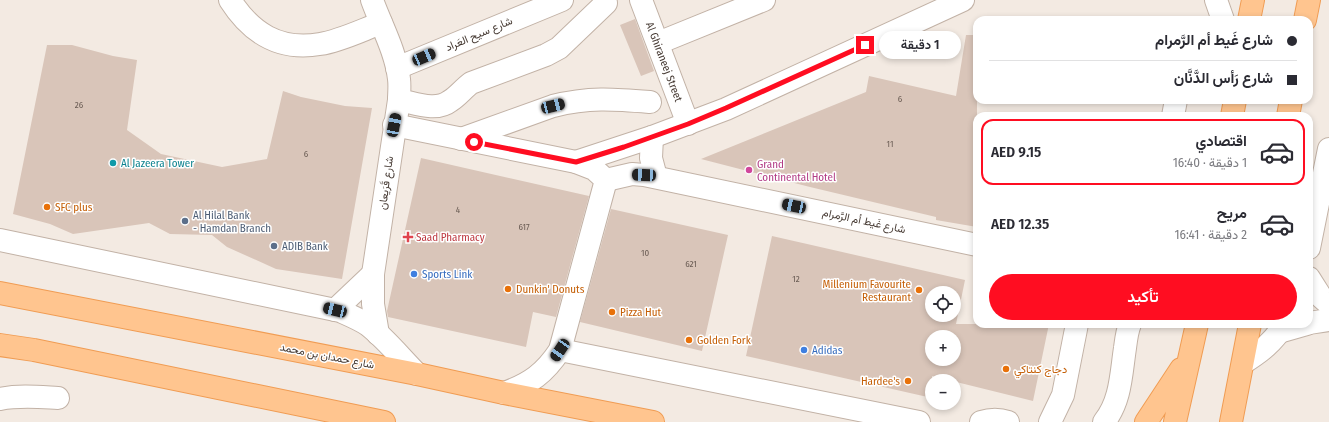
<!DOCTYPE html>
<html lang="ar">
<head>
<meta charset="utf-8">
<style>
  :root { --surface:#fff; --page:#f7f7f7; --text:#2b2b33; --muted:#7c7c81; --line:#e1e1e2; --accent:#ff0d21 }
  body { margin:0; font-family:"Fira Sans Condensed",Vazirmatn,sans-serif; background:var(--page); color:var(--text); direction:rtl; height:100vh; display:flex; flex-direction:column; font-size:15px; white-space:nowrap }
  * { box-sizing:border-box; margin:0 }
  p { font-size:13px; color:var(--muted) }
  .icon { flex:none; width:22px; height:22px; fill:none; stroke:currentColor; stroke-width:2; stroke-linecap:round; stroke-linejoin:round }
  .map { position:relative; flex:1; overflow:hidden; direction:ltr }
  .details { position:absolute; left:973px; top:112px; width:340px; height:216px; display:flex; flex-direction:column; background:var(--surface); border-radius:12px; box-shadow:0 2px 6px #0003; direction:rtl }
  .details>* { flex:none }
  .top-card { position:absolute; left:973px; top:16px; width:340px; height:88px; border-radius:12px; box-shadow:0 2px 6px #0003; direction:rtl; display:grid; align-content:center; height:88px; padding:0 16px; background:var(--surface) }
  .tools { position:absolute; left:925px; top:286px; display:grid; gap:8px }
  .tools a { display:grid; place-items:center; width:36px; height:36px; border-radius:50%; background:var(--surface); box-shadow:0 2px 6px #0003; font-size:20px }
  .end { position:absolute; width:18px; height:18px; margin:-9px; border:5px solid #ff0d21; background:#fff; box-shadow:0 0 0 2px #fff }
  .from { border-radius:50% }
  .bubble { position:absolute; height:28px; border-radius:14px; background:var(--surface); box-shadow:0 2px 6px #0003; font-size:13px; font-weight:600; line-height:28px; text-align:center; direction:rtl }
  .car { position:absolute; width:12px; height:24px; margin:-12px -6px; border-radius:5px; box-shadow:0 0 3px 1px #0007; background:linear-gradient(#222 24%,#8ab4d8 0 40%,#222 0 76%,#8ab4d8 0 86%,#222 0) }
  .top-card b { display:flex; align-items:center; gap:14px; height:38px; font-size:15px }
  .top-card b+b { border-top:1px solid var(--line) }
  .top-card i { width:10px; height:10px; background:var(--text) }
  ul { padding:7px 0 0; list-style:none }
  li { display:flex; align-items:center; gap:12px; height:66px; margin:0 8px 6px; padding:0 8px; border:2px solid transparent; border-radius:12px }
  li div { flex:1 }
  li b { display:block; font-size:15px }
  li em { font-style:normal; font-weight:600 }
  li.current { border-color:var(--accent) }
  li>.icon { width:36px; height:36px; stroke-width:1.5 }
  .button { display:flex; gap:8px; margin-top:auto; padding:8px 16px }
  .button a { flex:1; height:46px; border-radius:24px; background:var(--accent); color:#fff; font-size:16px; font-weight:600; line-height:46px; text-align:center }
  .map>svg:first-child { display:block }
  .building { fill:#d9c5b9; fill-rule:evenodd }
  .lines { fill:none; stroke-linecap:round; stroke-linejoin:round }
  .minor-casing { stroke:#c2b2a6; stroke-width:24 }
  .major-casing { stroke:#f09c53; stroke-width:24 }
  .minor { stroke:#fff; stroke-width:22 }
  .major { stroke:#ffc58f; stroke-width:22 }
  .route { stroke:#ff0d21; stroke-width:5 }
  .culture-dot { fill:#0f9aa8; stroke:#fff; stroke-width:1.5 }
  .hotel-dot { fill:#d1479c; stroke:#fff; stroke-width:1.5 }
  .food-dot { fill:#e8710a; stroke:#fff; stroke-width:1.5 }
  .service-dot { fill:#5c6f8a; stroke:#fff; stroke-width:1.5 }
  .health-dot { fill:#e0444e; stroke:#fff; stroke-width:1.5 }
  .shop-dot { fill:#3f7fe0; stroke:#fff; stroke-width:1.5 }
  .labels { text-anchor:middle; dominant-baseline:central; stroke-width:3; stroke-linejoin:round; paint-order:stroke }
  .number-label { font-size:9px; fill:#6a5c54 }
  .street-label { font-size:11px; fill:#453932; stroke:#fff }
  .culture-label { font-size:11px; fill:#0d838f; stroke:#fff; text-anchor:start }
  .hotel-label { font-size:11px; fill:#b23c85; stroke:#fff; text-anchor:start }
  .food-label { font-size:11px; fill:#c56008; stroke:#fff; text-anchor:start }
  .service-label { font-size:11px; fill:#4e5e75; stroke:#fff; text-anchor:start }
  .health-label { font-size:11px; fill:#be3a42; stroke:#fff; text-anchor:start }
  .shop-label { font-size:11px; fill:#366cbe; stroke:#fff; text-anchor:start }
</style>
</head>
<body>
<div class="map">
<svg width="1329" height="422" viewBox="0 0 1329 422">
  <rect width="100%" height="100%" fill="#f3eae2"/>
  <path class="building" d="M 635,19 L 654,71 L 641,76 L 620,25 Z
    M 966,35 L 977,35 L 977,227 L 936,220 L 936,217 L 810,187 L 701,159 L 866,92 L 869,76 L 956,96 Z
    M 47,45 L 72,45 L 113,56 L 137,60 L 127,130 L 161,154 L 222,167 L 267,159 L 283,91 L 301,97 L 345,106 L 372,108 L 342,279 L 276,269 L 227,247 L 212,235 L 170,234 L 149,223 L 73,234 L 50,224 L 13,214 Z
    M 421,158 L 589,196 L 556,317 L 533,312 L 526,347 L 388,317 L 387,311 Z
    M 611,209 L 728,235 L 702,351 L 580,322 Z
    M 772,236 L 965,280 L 956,324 L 1049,324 L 1033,401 L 932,376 L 932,398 L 746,356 ZM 932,293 L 954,293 L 954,315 L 932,315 ZM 932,337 L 954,337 L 954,359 L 932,359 Z"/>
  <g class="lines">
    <g class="minor-casing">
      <g id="minor">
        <path d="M 230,0 C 251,33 279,51 320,44 C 340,41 362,30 381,23"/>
        <path d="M 372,0 C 381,25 396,52 399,79 C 400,86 399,93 399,100 L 373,274 L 373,304 L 378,334"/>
        <path id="s1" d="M 641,0 L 688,124"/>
        <path d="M 1216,0 L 1223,20"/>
        <path d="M 658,43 L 764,0"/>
        <path d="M 397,68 L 562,0"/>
        <path d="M 399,100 C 415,103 436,112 450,101 C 458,96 463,89 471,83 L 546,55 L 559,48 L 606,3"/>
        <path d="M 1173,116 L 1176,100"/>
        <path d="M 394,125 L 576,162 L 594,169 L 606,180 L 560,350 C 545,373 530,384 504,393"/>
        <path d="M 652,137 L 651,158 L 656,177"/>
        <path d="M 461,139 L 553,106 C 589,97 613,99 650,102"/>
        <path d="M 576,162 L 652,137 L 726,109 L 963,0"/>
        <path d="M 606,180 L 632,174 L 644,175 L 977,245"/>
        <path d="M 0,240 L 340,311 C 349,315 359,319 368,325 C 386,339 401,358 417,374"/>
        <path d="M 1309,248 L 1329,149"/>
        <path d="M 1309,278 L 1321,297 L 1329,304"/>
        <path d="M 335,310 L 373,274"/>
        <path d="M 1309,323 L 1329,320"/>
        <path d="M 1279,332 L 1307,324"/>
        <path d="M 560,350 L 919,422"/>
        <path d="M 1243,363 C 1262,351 1272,343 1285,324"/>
        <path d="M 0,399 C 19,395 39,397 58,398"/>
        <path d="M 981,422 C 991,419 999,419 1008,422"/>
        <path d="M 1050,422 L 1063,395 L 1077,324"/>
        <path d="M 1104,422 C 1121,401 1121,374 1125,348 C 1126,340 1127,331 1130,324"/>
      </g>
    </g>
    <g class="major-casing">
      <path id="major" d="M 1249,20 L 1253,0
        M 1305,20 L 1309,0
        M 1232,116 L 1235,100
        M 1288,116 L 1291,100
        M 0,293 L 417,374 L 504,393 L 653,422
        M 0,345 L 34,350 L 384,422
        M 1146,422 L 1181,369
        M 1175,422 L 1197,324
        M 1231,422 L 1250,324"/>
    </g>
    <use href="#minor" class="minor"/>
    <use href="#major" class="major"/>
  </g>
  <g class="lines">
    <path class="route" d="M 474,142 L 576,162 L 624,147 L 688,124 L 726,108 L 865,45"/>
  </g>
  <circle class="culture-dot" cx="113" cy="163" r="4"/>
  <circle class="hotel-dot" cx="749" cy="170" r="4"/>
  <g class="food-dot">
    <circle cx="47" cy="207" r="4"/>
    <circle cx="508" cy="289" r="4"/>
    <circle cx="919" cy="290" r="4"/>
    <circle cx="612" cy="312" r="4"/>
    <circle cx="689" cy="340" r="4"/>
    <circle cx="1006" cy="369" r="4"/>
    <circle cx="908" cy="381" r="4"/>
  </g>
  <g class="service-dot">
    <circle cx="185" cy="221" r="4"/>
    <circle cx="274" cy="246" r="4"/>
  </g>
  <path class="health-dot" d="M406 231h4v4h4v4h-4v4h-4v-4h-4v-4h4z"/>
  <g class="shop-dot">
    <circle cx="414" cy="274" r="4"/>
    <circle cx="804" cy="350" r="4"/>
  </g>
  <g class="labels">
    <g class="number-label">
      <text x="900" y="99">6</text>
      <text x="79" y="105">26</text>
      <text x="890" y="144">11</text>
      <text x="306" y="154">6</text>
      <text x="458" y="210">4</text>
      <text x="524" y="227">617</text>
      <text x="645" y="253">10</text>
      <text x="691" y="264">621</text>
      <text x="796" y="279">12</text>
    </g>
    <g class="street-label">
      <text transform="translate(479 34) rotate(-23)">شارع سيح العَراد</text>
      <text stroke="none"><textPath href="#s1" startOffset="66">Al Ghiraneej Street</textPath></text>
      <text transform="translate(386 183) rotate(-82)">شارع قَرَيعان</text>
      <text transform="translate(864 221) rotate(12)">شارع غَيط أم الرَّمرام</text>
      <text transform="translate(327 356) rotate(11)">شارع حمدان بن محمد</text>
    </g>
    <g class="culture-label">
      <text x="121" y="163">Al Jazeera Tower</text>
    </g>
    <g class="hotel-label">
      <text x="757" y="164">Grand<tspan x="757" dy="13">Continental Hotel</tspan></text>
    </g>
    <g class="food-label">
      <text x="55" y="207">SFC plus</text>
      <text x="911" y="284" text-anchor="end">Millenium Favourite<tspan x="911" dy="13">Restaurant</tspan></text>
      <text x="516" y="289">Dunkin' Donuts</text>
      <text x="620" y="312">Pizza Hut</text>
      <text x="697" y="340">Golden Fork</text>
      <text x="1014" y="369">دجاج كنتاكي</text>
      <text x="900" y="381" text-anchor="end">Hardee's</text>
    </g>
    <g class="service-label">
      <text x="193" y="215">Al Hilal Bank<tspan x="193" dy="13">- Hamdan Branch</tspan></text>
      <text x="282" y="246">ADIB Bank</text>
    </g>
    <g class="health-label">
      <text x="416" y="237">Saad Pharmacy</text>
    </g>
    <g class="shop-label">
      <text x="422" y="274">Sports Link</text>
      <text x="812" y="350">Adidas</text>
    </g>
  </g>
</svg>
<div class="tools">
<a><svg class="icon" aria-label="locate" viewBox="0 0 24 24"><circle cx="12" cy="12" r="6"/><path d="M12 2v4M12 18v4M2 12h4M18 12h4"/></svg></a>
<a>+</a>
<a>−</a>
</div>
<i class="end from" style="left:474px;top:142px"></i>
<i class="end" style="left:865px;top:45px"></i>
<div class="bubble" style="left:879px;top:31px;width:82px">1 دقيقة</div>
<i class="car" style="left:424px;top:57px;rotate:67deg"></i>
<i class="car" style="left:553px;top:106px;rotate:76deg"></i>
<i class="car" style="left:394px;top:125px;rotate:11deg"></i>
<i class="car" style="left:644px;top:175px;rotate:272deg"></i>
<i class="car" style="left:794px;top:206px;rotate:282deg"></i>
<i class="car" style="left:335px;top:310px;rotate:284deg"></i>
<i class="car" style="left:560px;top:350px;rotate:214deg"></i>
<div class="top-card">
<b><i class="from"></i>شارع غَيط أم الرَّمرام</b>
<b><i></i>شارع رَأس الدَّنَّان</b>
</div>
<section class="details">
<ul>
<li class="current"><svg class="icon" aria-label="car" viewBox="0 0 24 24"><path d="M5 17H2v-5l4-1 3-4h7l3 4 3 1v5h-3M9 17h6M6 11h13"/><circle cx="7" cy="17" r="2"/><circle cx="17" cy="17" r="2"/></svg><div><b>اقتصادي</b><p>1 دقيقة · 16:40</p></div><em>AED 9.15</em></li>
<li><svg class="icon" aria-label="car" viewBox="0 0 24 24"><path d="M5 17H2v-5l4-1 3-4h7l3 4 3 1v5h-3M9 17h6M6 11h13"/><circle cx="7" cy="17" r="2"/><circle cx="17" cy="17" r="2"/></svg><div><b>مريح</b><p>2 دقيقة · 16:41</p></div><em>AED 12.35</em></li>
</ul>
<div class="button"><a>تأكيد</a></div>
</section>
</div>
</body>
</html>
